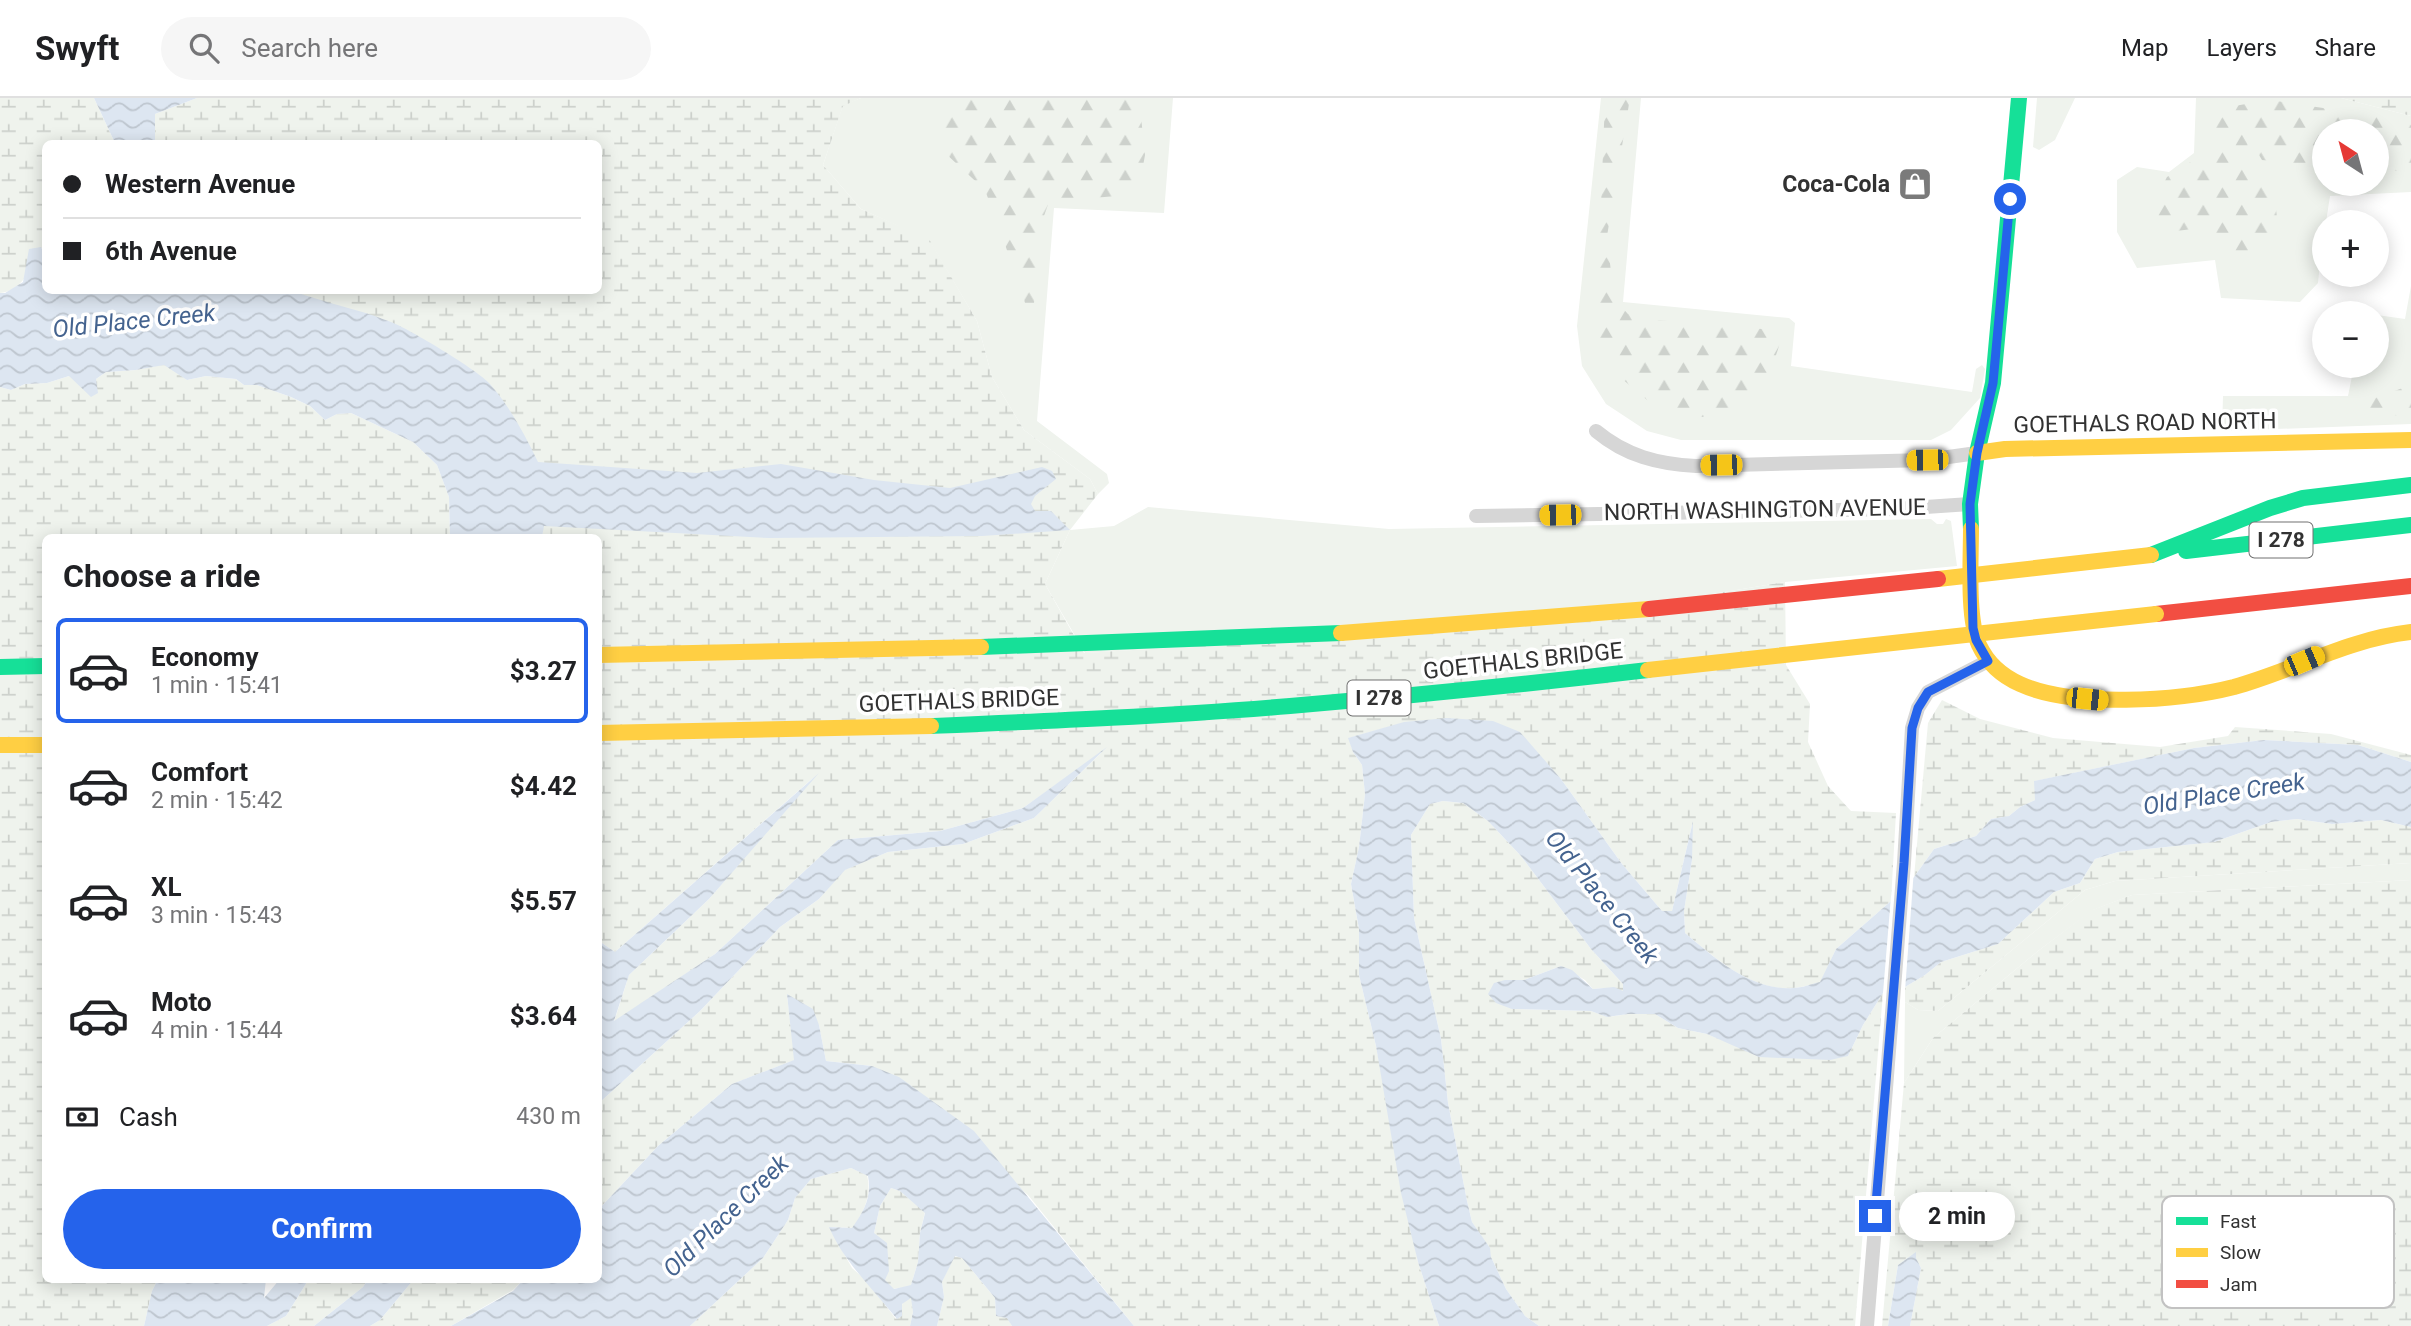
<!DOCTYPE html>
<html lang="en">
<head>
<meta charset="utf-8">
<style>
  :root { --surface:#fff; --page:#f6f6f6; --text:#202124; --muted:#757577; --line:#e0e0e0; --accent:#2563eb }
  body { margin:0; font-family:Roboto,sans-serif; background:var(--page); color:var(--text); height:100vh; display:flex; flex-direction:column; font-size:26px; white-space:nowrap }
  * { box-sizing:border-box; margin:0 }
  p { font-size:23px; color:var(--muted) }
  .icon { flex:none; width:38px; height:38px; fill:none; stroke:currentColor; stroke-width:2; stroke-linecap:round; stroke-linejoin:round }
  .map { position:relative; flex:1; overflow:hidden }
  .sheet { position:absolute; left:42px; top:436px; width:560px; height:749px; display:flex; flex-direction:column; background:var(--surface); border-radius:10px; box-shadow:0 4px 18px #0003 }
  .sheet>* { flex:none }
  .banner { position:absolute; left:42px; top:42px; width:560px; height:154px; border-radius:10px; box-shadow:0 4px 18px #0003; display:grid; align-content:center; height:154px; padding:0 21px; background:var(--surface) }
  .needle { width:46px; rotate:324deg }
  .fabs { position:absolute; left:2312px; top:21px; display:grid; gap:14px }
  .fabs a { display:grid; place-items:center; width:77px; height:77px; border-radius:50%; background:var(--surface); box-shadow:0 4px 18px #0003; font-size:35px }
  .end { position:absolute; width:32px; height:32px; margin:-16px; border:9px solid #2563eb; background:#fff; box-shadow:0 0 0 4px #fff }
  .from { border-radius:50% }
  .bubble { position:absolute; height:49px; border-radius:24px; background:var(--surface); box-shadow:0 4px 18px #0003; font-size:23px; font-weight:700; line-height:49px; text-align:center }
  .car { position:absolute; width:21px; height:42px; margin:-21px -10px; border-radius:9px; box-shadow:0 0 5px 2px #0007; background:linear-gradient(#f5c518 24%,#345 0 40%,#f5c518 0 76%,#345 0 86%,#f5c518 0) }
  .banner b { display:flex; align-items:center; gap:24px; height:66px; font-size:26px }
  .banner b+b { border-top:2px solid var(--line) }
  .banner i { width:18px; height:18px; background:var(--text) }
  ul { padding:0; list-style:none }
  li { display:flex; align-items:center; gap:21px; height:105px; margin:0 14px 10px; padding:0 7px; border:4px solid transparent; border-radius:10px }
  li div { flex:1 }
  li b { display:block; font-size:26px }
  li em { font-style:normal; font-weight:700 }
  li.current { border-color:var(--accent) }
  li>.icon { width:63px; height:63px; stroke-width:1.5 }
  h2 { padding:0 21px; font-size:32px; line-height:84px }
  .pay { display:flex; align-items:center; gap:18px; height:77px; padding:0 21px; font-size:26px }
  .pay p { margin-inline-start:auto }
  .primary-button { display:flex; gap:14px; margin-top:auto; padding:14px 21px }
  .primary-button a { flex:1; height:80px; border-radius:42px; background:var(--accent); color:#fff; font-size:28px; font-weight:700; line-height:80px; text-align:center }
  header { display:flex; align-items:center; gap:42px; box-sizing:border-box; height:98px; padding:0 35px; background:var(--surface); border-bottom:2px solid var(--line) }
  header strong { font-size:33px }
  nav { display:flex; gap:38px; margin-inline-start:auto; font-size:24px }
  .search { width:490px; height:63px; background:var(--page); display:flex; align-items:center; gap:18px; box-sizing:border-box; padding:0 24px; border-radius:38px; color:var(--muted); font-size:26px }
  .map>svg:first-child { display:block }
  .green { fill:#eff3ed; fill-rule:evenodd }
  .forest { fill:url(#forest-firs) }
  .wetland { fill:url(#wetland-marsh) }
  .water { fill:url(#water-waves); fill-rule:evenodd }
  .pier { fill:#fff }
  .lines { fill:none; stroke-linecap:round; stroke-linejoin:round }
  .street { stroke:#d6d6d6; stroke-width:14 }
  .fast { stroke:#16e098; stroke-width:16 }
  .slow { stroke:#ffcf43; stroke-width:16 }
  .jam { stroke:#f24e42; stroke-width:16 }
  .fast-bridge { stroke:#16e098; stroke-width:16 }
  .slow-bridge { stroke:#ffcf43; stroke-width:16 }
  .jam-bridge { stroke:#f24e42; stroke-width:16 }
  .route { stroke:#2563eb; stroke-width:9 }
  .labels { text-anchor:middle; dominant-baseline:central; stroke-width:7; stroke-linejoin:round; paint-order:stroke }
  .shield { fill:#fff; stroke:#707070; stroke-width:2 }
  .shield-label { font-size:21px; font-weight:bold; fill:#323232 }
  .poi-label { font-size:23px; font-weight:bold; fill:#323232; stroke:#fff; text-anchor:end }
  .street-label { font-size:23px; fill:#323232; stroke:#fff }
  .water-label { font-size:24px; font-style:italic; fill:#44638f; stroke:#fff }
  .key { fill:#fff; stroke:#c2c2c2; stroke-width:2 }
  .key-label { font-size:19px; fill:#323232 }
</style>
</head>
<body>
<header>
<strong>Swyft</strong>
<div class="search"><svg class="icon" aria-label="search" viewBox="0 0 24 24"><circle cx="10" cy="10" r="6"/><path d="M15 15l6 6"/></svg>Search here</div>
<nav><a>Map</a><a>Layers</a><a>Share</a></nav>
</header>
<div class="map">
<svg width="2411" height="1228" viewBox="0 0 2411 1228">
  <defs>
    <pattern id="forest-firs" width="22" height="20" patternUnits="userSpaceOnUse" patternTransform="scale(1.75)"><rect width="22" height="20" fill="#eff3ed"/><path d="M5 1l3.5 6h-7zM16 11l3.5 6h-7z" fill="#cdd1cc"/></pattern>
    <pattern id="wetland-marsh" width="20" height="14" patternUnits="userSpaceOnUse" patternTransform="scale(1.75)"><rect width="20" height="14" fill="#eff3ed"/><path d="M1 5h8M5 5V1M11 12h8M15 12V8" fill="none" stroke="#cdd1cc"/></pattern>
    <pattern id="water-waves" width="16" height="10" patternUnits="userSpaceOnUse" patternTransform="scale(1.75)"><rect width="16" height="10" fill="#dde6f1"/><path d="M0 5q4-4 8 0t8 0" fill="none" stroke="#bec6cf"/></pattern>
  </defs>
  <rect width="100%" height="100%" fill="#fff"/>
  <path class="green" d="M 861,0 L 1173,0 L 1164,115 L 1054,110 L 1037,323 L 1107,376 L 1109,385 L 1098,396 L 1090,381 L 1024,332 L 992,279 L 977,223 L 929,142 L 861,111 L 823,67 L 843,7 Z
    M 1601,0 L 1641,0 L 1623,204 L 1789,220 L 1795,225 L 1791,268 L 1972,294 L 1976,271 L 1982,267 L 1985,271 L 1980,300 L 1951,332 L 1931,342 L 1681,342 L 1647,333 L 1606,306 L 1582,268 L 1577,228 Z
    M 2037,0 L 2075,0 L 2055,42 L 2039,52 L 2033,49 Z
    M 2196,0 L 2341,0 L 2411,18 L 2411,94 L 2330,98 L 2326,124 L 2324,124 L 2318,185 L 2300,204 L 2221,200 L 2215,162 L 2137,170 L 2117,134 L 2117,82 L 2137,69 L 2169,74 L 2194,55 ZM 2324,33 L 2376,33 L 2376,86 L 2324,86 Z
    M 2411,188 L 2411,326 L 2222,333 L 2223,298 L 2348,298 L 2354,268 L 2376,268 L 2377,217 L 2405,221 Z
    M 1148,409 L 1389,431 L 1931,421 L 1937,426 L 1943,426 L 1946,421 L 1951,423 L 1957,468 L 1785,484 L 1512,529 L 1085,555 L 1045,486 L 1070,432 L 1114,428 Z
    M 2411,765 L 2411,782 L 2132,797 L 2093,812 L 2038,853 L 1933,940 L 1904,985 L 1905,904 L 1918,912 L 1938,913 L 2085,792 L 2115,783 Z"/>
  <path class="forest" d="M 958,0 L 1139,0 L 1145,57 L 1138,96 L 1049,104 L 1041,126 L 1032,228 L 1019,185 L 985,92 L 944,54 L 940,14 Z
    M 1605,0 L 1630,0 L 1607,138 L 1614,201 L 1628,216 L 1656,222 L 1774,232 L 1781,239 C 1777,262 1764,281 1755,303 L 1702,319 L 1676,318 L 1647,302 L 1614,274 L 1596,241 Z
    M 2270,2 L 2404,22 L 2411,27 L 2411,74 L 2377,71 L 2376,33 L 2324,33 L 2324,68 L 2262,62 L 2247,37 L 2249,69 L 2262,78 L 2275,98 L 2277,121 L 2269,146 L 2246,163 L 2219,148 L 2201,130 L 2159,135 L 2151,110 L 2167,79 L 2211,51 L 2216,11 Z
    M 2411,287 L 2411,317 L 2363,318 L 2361,311 L 2375,300 Z"/>
  <path class="wetland" d="M 0,0 L 94,0 L 115,45 L 46,46 L 45,158 L 41,149 C 31,168 24,193 0,195 Z
    M 197,0 L 861,0 L 843,8 L 823,67 L 861,111 L 929,141 L 977,223 L 992,279 L 1024,332 L 1090,381 L 1098,396 L 1070,432 L 1045,486 L 1084,555 L 1512,529 L 1785,484 L 1786,567 L 1810,606 L 1808,644 L 1828,688 L 1851,713 L 1896,715 L 1891,803 L 1836,851 L 1820,885 C 1811,886 1801,890 1792,890 C 1751,893 1715,860 1685,835 L 1684,813 L 1692,762 L 1692,727 L 1672,813 L 1662,813 L 1622,766 L 1561,681 L 1392,628 L 1349,640 L 1353,654 L 1362,667 L 1365,696 L 1359,749 L 1351,786 L 1359,831 L 1359,877 L 1376,948 L 1418,1164 L 1439,1228 L 1134,1228 L 1028,1097 L 872,968 L 826,963 L 819,927 L 787,897 L 795,962 L 732,986 L 658,1048 L 599,1111 L 599,1005 L 700,913 L 780,829 L 819,801 L 844,772 L 888,754 L 963,746 L 1034,720 L 1102,654 L 1023,710 L 940,733 L 838,742 L 715,856 L 614,924 L 629,877 L 709,801 L 813,680 L 615,854 L 599,843 L 598,439 L 542,439 L 543,428 L 316,202 L 293,193 L 598,192 L 598,46 L 155,46 L 155,16 Z
    M 2341,0 L 2411,0 L 2411,18 Z
    M 165,266 L 187,282 L 206,278 L 236,281 L 244,287 L 257,287 L 291,299 L 310,308 L 325,322 L 337,316 L 351,315 L 413,344 L 437,367 L 449,399 L 450,439 L 46,439 L 46,1181 L 158,1181 L 152,1193 L 144,1228 L 0,1228 L 0,289 L 11,292 L 25,286 L 47,285 L 69,278 L 96,281 L 106,274 L 136,272 Z
    M 1942,602 L 1980,621 L 2053,640 L 2160,649 L 2228,638 L 2235,629 L 2331,636 L 2411,657 L 2411,664 L 2358,647 L 2264,642 L 2194,650 L 2035,683 L 2035,702 L 2020,709 L 2009,718 L 1991,721 L 1976,738 L 1934,751 L 1914,779 L 1928,625 Z
    M 1443,703 L 1463,705 L 1488,723 L 1521,758 L 1591,851 L 1623,886 L 1623,894 L 1603,890 L 1593,891 L 1585,882 L 1561,868 L 1524,882 L 1505,882 L 1512,911 L 1591,913 L 1608,919 L 1628,916 L 1655,916 L 1678,930 L 1707,936 L 1724,943 L 1848,958 L 1863,927 L 1883,895 L 1855,1228 L 1539,1228 L 1525,1218 L 1506,1191 L 1491,1159 L 1489,1150 L 1472,1124 L 1467,1103 L 1448,1005 L 1441,941 L 1414,820 L 1411,737 L 1430,706 Z
    M 2297,721 L 2332,726 L 2381,722 L 2411,729 L 2411,765 L 2115,783 L 2085,792 L 1938,913 L 1918,912 L 1905,904 L 1905,889 L 1925,877 L 1941,864 L 1998,846 L 2054,794 L 2080,785 L 2095,761 L 2118,754 L 2214,744 L 2271,724 Z
    M 2411,782 L 2411,1228 L 1910,1228 L 1921,1170 L 1916,1160 L 1916,1155 L 1898,1167 L 1888,1228 L 1882,1228 L 1904,985 L 1933,940 L 2038,853 L 2092,812 L 2132,797 Z
    M 851,1070 L 867,1077 C 872,1099 864,1112 853,1130 L 829,1129 L 852,1170 L 868,1184 L 896,1221 L 910,1188 L 893,1191 L 884,1182 L 874,1135 L 880,1108 L 891,1090 L 900,1093 L 925,1114 L 920,1135 L 918,1164 L 911,1187 L 913,1214 L 910,1228 L 690,1228 L 763,1160 L 788,1122 L 795,1100 L 811,1081 Z
    M 954,1158 L 962,1160 L 995,1200 L 996,1218 L 1008,1220 L 1012,1228 L 937,1228 L 944,1199 L 942,1184 Z
    M 312,1181 L 368,1181 L 363,1189 L 314,1228 L 267,1228 L 286,1218 L 307,1184 Z
    M 414,1181 L 524,1181 L 513,1192 L 451,1228 L 370,1228 L 380,1222 Z"/>
  <path class="water" d="M 94,0 L 197,0 L 155,16 L 155,46 L 115,45 Z
    M 41,149 L 45,158 L 46,192 L 293,193 C 325,205 359,211 391,224 C 409,231 478,272 490,286 C 510,309 525,337 538,364 L 697,375 L 781,366 L 874,382 L 950,390 L 1042,369 L 1052,373 L 1056,381 L 1035,398 L 1031,406 L 1035,413 L 1051,413 L 1070,432 L 982,438 L 769,440 L 544,428 L 542,439 L 450,439 L 449,399 L 437,367 L 413,344 L 351,315 L 337,316 L 325,322 L 310,308 L 291,299 L 257,287 L 244,287 L 236,281 L 206,278 L 187,282 L 164,267 L 136,272 L 106,274 L 96,281 L 98,295 L 91,299 L 69,278 L 47,285 L 25,286 L 11,292 L 0,289 L 0,195 L 5,195 L 23,184 L 29,151 Z
    M 1447,620 L 1493,623 L 1520,634 L 1561,681 L 1622,766 L 1662,813 L 1672,813 L 1693,723 L 1692,762 L 1684,813 L 1685,835 C 1715,860 1751,893 1793,890 C 1802,890 1811,886 1820,884 L 1836,851 L 1891,803 L 1914,779 L 1934,751 L 1976,738 L 1991,721 L 2009,718 L 2020,709 L 2035,702 L 2034,683 L 2194,650 L 2264,642 L 2358,647 L 2411,664 L 2411,729 L 2381,722 L 2332,726 L 2297,721 L 2271,724 L 2214,744 L 2118,754 L 2095,761 L 2080,785 L 2054,794 L 1998,846 L 1941,864 L 1925,877 L 1905,889 L 1883,895 L 1863,927 L 1848,958 L 1830,962 L 1759,959 L 1707,936 L 1678,930 L 1655,916 L 1628,916 L 1607,919 L 1591,913 L 1512,911 L 1496,905 L 1488,896 L 1494,885 L 1505,882 L 1524,882 L 1561,868 L 1572,872 L 1593,891 L 1614,889 L 1623,893 L 1623,886 L 1591,851 L 1521,758 L 1488,723 L 1463,705 L 1443,703 L 1430,706 L 1411,737 L 1414,820 L 1441,941 L 1448,1005 L 1467,1103 L 1472,1124 L 1490,1150 L 1491,1159 L 1506,1191 L 1525,1218 L 1539,1228 L 1439,1228 L 1418,1164 L 1401,1095 L 1376,948 L 1359,877 L 1359,831 L 1351,786 L 1359,749 L 1365,696 L 1362,667 L 1353,654 L 1348,640 L 1404,624 Z
    M 1107,649 L 1034,720 L 963,746 L 888,754 L 845,772 L 819,801 L 780,829 L 700,913 L 599,1005 L 599,843 L 615,854 L 819,675 L 709,801 L 629,877 L 614,923 L 715,856 L 838,742 L 940,733 L 1023,710 Z
    M 787,896 L 813,911 L 819,927 L 826,963 L 872,968 L 899,979 L 974,1033 L 1134,1228 L 1012,1228 L 1007,1220 L 996,1218 L 995,1200 L 962,1160 L 955,1158 L 942,1184 L 944,1199 L 937,1228 L 910,1228 L 913,1214 L 911,1200 L 902,1206 L 902,1218 L 897,1221 C 873,1191 844,1164 829,1129 L 852,1130 C 864,1113 872,1099 868,1078 L 851,1070 L 811,1081 L 795,1100 L 788,1122 L 763,1160 L 690,1228 L 451,1228 L 513,1193 L 524,1181 L 598,1181 L 599,1111 L 658,1048 L 732,986 L 794,962 ZM 891,1090 L 900,1093 L 925,1115 L 920,1135 L 918,1164 L 911,1187 L 894,1191 L 885,1182 L 889,1173 L 887,1145 L 874,1135 L 880,1108 Z
    M 1916,1154 L 1916,1160 L 1921,1170 L 1910,1228 L 1888,1228 L 1898,1167 Z
    M 158,1181 L 266,1181 L 264,1200 L 280,1181 L 312,1181 L 307,1184 L 286,1218 L 267,1228 L 144,1228 L 152,1193 Z
    M 368,1181 L 414,1181 L 380,1222 L 370,1228 L 314,1228 L 363,1189 Z"/>
  <path class="pier" d="M 1914,771 L 1905,893 L 1893,896 L 1883,895 L 1891,798 Z"/>
  <g class="lines">
    <path class="street" d="M 1596,333 C 1626,358 1658,366 1696,368 L 1927,362 L 1977,355
      M 1476,418 L 1896,411 L 1970,406
      M 1867,1228 L 1904,765 L 1912,630 L 1918,610 L 1928,594 L 1988,563"/>
    <path class="fast" d="M 1971,431 L 1970,406 L 1977,355 L 1993,285 L 2019,0
      M 2186,453 L 2411,427
      M 2151,457 L 2270,410 L 2303,400 L 2411,387
      M 0,569 L 46,568"/>
    <path class="slow" d="M 1977,355 L 2005,351 L 2411,342
      M 1971,431 C 1971,462 1967,520 1979,547 C 1987,564 2002,578 2020,586 C 2072,610 2179,603 2234,589 C 2295,572 2348,541 2411,534
      M 0,647 L 46,647"/>
    <path class="jam" d="M 2156,516 L 2411,488"/>
    <path class="fast-bridge" d="M 981,549 L 1341,535
      M 931,628 C 1050,623 1170,618 1290,608 C 1409,598 1529,586 1648,572"/>
    <path class="slow-bridge" d="M 1938,481 L 2151,457
      M 1341,535 L 1649,511
      M 598,557 L 981,549
      M 1648,572 L 2156,516
      M 598,635 L 931,628"/>
    <path class="jam-bridge" d="M 1649,511 L 1938,481"/>
  </g>
  <g class="lines">
    <path class="route" d="M 1875,1118 L 1904,765 L 1912,630 L 1918,610 L 1928,594 L 1988,563 L 1976,542 L 1973,530 L 1970,406 L 1977,355 L 1993,285 L 2010,101"/>
  </g>
  <defs>
    <g id="shop-square" transform="scale(1.75)"><rect x="-9" y="-9" width="18" height="18" rx="4" fill="#7a7a7a" stroke="#fff"/><path d="M-5-2.5h2.3a2.7 3.5 0 0 1 5.4 0H5L5.5 6h-11ZM-1.5-2.5h3a1.5 2.3 0 0 0-3 0Z" fill="#fff"/></g>
  </defs>
  <g fill-rule="evenodd">
    <use href="#shop-square" x="1915" y="86"/>
  </g>
  <g class="labels">
    <g class="shield">
      <rect x="2249.5" y="424.5" width="63" height="35" rx="5"/>
      <rect x="1347.5" y="582.5" width="63" height="35" rx="5"/>
    </g>
    <g class="shield-label">
      <text x="2281" y="442">I 278</text>
      <text x="1379" y="600">I 278</text>
    </g>
    <g class="poi-label">
      <text x="1890" y="86">Coca-Cola</text>
    </g>
    <g class="street-label">
      <text transform="translate(2145 325) rotate(-1)">GOETHALS ROAD NORTH</text>
      <text transform="translate(1765 412) rotate(-1)">NORTH WASHINGTON AVENUE</text>
      <text transform="translate(1523 563) rotate(-6)">GOETHALS BRIDGE</text>
      <text transform="translate(959 603) rotate(-2)">GOETHALS BRIDGE</text>
    </g>
    <g class="water-label">
      <text transform="translate(134 223) rotate(-6)">Old Place Creek</text>
      <text transform="translate(2224 696) rotate(-9)">Old Place Creek</text>
      <text transform="translate(1602 799) rotate(51)">Old Place Creek</text>
      <text transform="translate(726 1118) rotate(-44)">Old Place Creek</text>
    </g>
  </g>
  <rect x="2162" y="1098" width="232" height="112" rx="10" class="key"/>
  <rect x="2176" y="1119" width="32" height="8" fill="#16e098"/>
  <rect x="2176" y="1150" width="32" height="9" fill="#ffcf43"/>
  <rect x="2176" y="1182" width="32" height="8" fill="#f24e42"/>
  <g class="key-label">
    <text x="2220" y="1130">Fast</text>
    <text x="2220" y="1161">Slow</text>
    <text x="2220" y="1193">Jam</text>
  </g>
</svg>
<div class="fabs">
<a><svg class="needle" viewBox="-14 -14 28 28"><path d="M0-13l5 13h-10z" fill="#e53935"/><path d="M0 13l5-13h-10z" fill="#757577"/></svg></a>
<a>+</a>
<a>−</a>
</div>
<i class="end from" style="left:2010px;top:101px"></i>
<i class="end" style="left:1875px;top:1118px"></i>
<div class="bubble" style="left:1899px;top:1094px;width:116px">2 min</div>
<i class="car" style="left:1927px;top:362px;rotate:269deg"></i>
<i class="car" style="left:1721px;top:367px;rotate:269deg"></i>
<i class="car" style="left:1560px;top:417px;rotate:269deg"></i>
<i class="car" style="left:2304px;top:563px;rotate:67deg"></i>
<i class="car" style="left:2087px;top:601px;rotate:96deg"></i>
<div class="banner">
<b><i class="from"></i>Western Avenue</b>
<b><i></i>6th Avenue</b>
</div>
<section class="sheet">
<h2>Choose a ride</h2>
<ul>
<li class="current"><svg class="icon" aria-label="car" viewBox="0 0 24 24"><path d="M5 17H2v-5l4-1 3-4h7l3 4 3 1v5h-3M9 17h6M6 11h13"/><circle cx="7" cy="17" r="2"/><circle cx="17" cy="17" r="2"/></svg><div><b>Economy</b><p>1 min · 15:41</p></div><em>$3.27</em></li>
<li><svg class="icon" aria-label="car" viewBox="0 0 24 24"><path d="M5 17H2v-5l4-1 3-4h7l3 4 3 1v5h-3M9 17h6M6 11h13"/><circle cx="7" cy="17" r="2"/><circle cx="17" cy="17" r="2"/></svg><div><b>Comfort</b><p>2 min · 15:42</p></div><em>$4.42</em></li>
<li><svg class="icon" aria-label="car" viewBox="0 0 24 24"><path d="M5 17H2v-5l4-1 3-4h7l3 4 3 1v5h-3M9 17h6M6 11h13"/><circle cx="7" cy="17" r="2"/><circle cx="17" cy="17" r="2"/></svg><div><b>XL</b><p>3 min · 15:43</p></div><em>$5.57</em></li>
<li><svg class="icon" aria-label="car" viewBox="0 0 24 24"><path d="M5 17H2v-5l4-1 3-4h7l3 4 3 1v5h-3M9 17h6M6 11h13"/><circle cx="7" cy="17" r="2"/><circle cx="17" cy="17" r="2"/></svg><div><b>Moto</b><p>4 min · 15:44</p></div><em>$3.64</em></li>
</ul>
<div class="pay"><svg class="icon" aria-label="cash" viewBox="0 0 24 24"><path d="M3 7h18v10H3z"/><circle cx="12" cy="12" r="2"/></svg>Cash<p>430 m</p></div>
<div class="primary-button"><a>Confirm</a></div>
</section>
</div>
</body>
</html>
